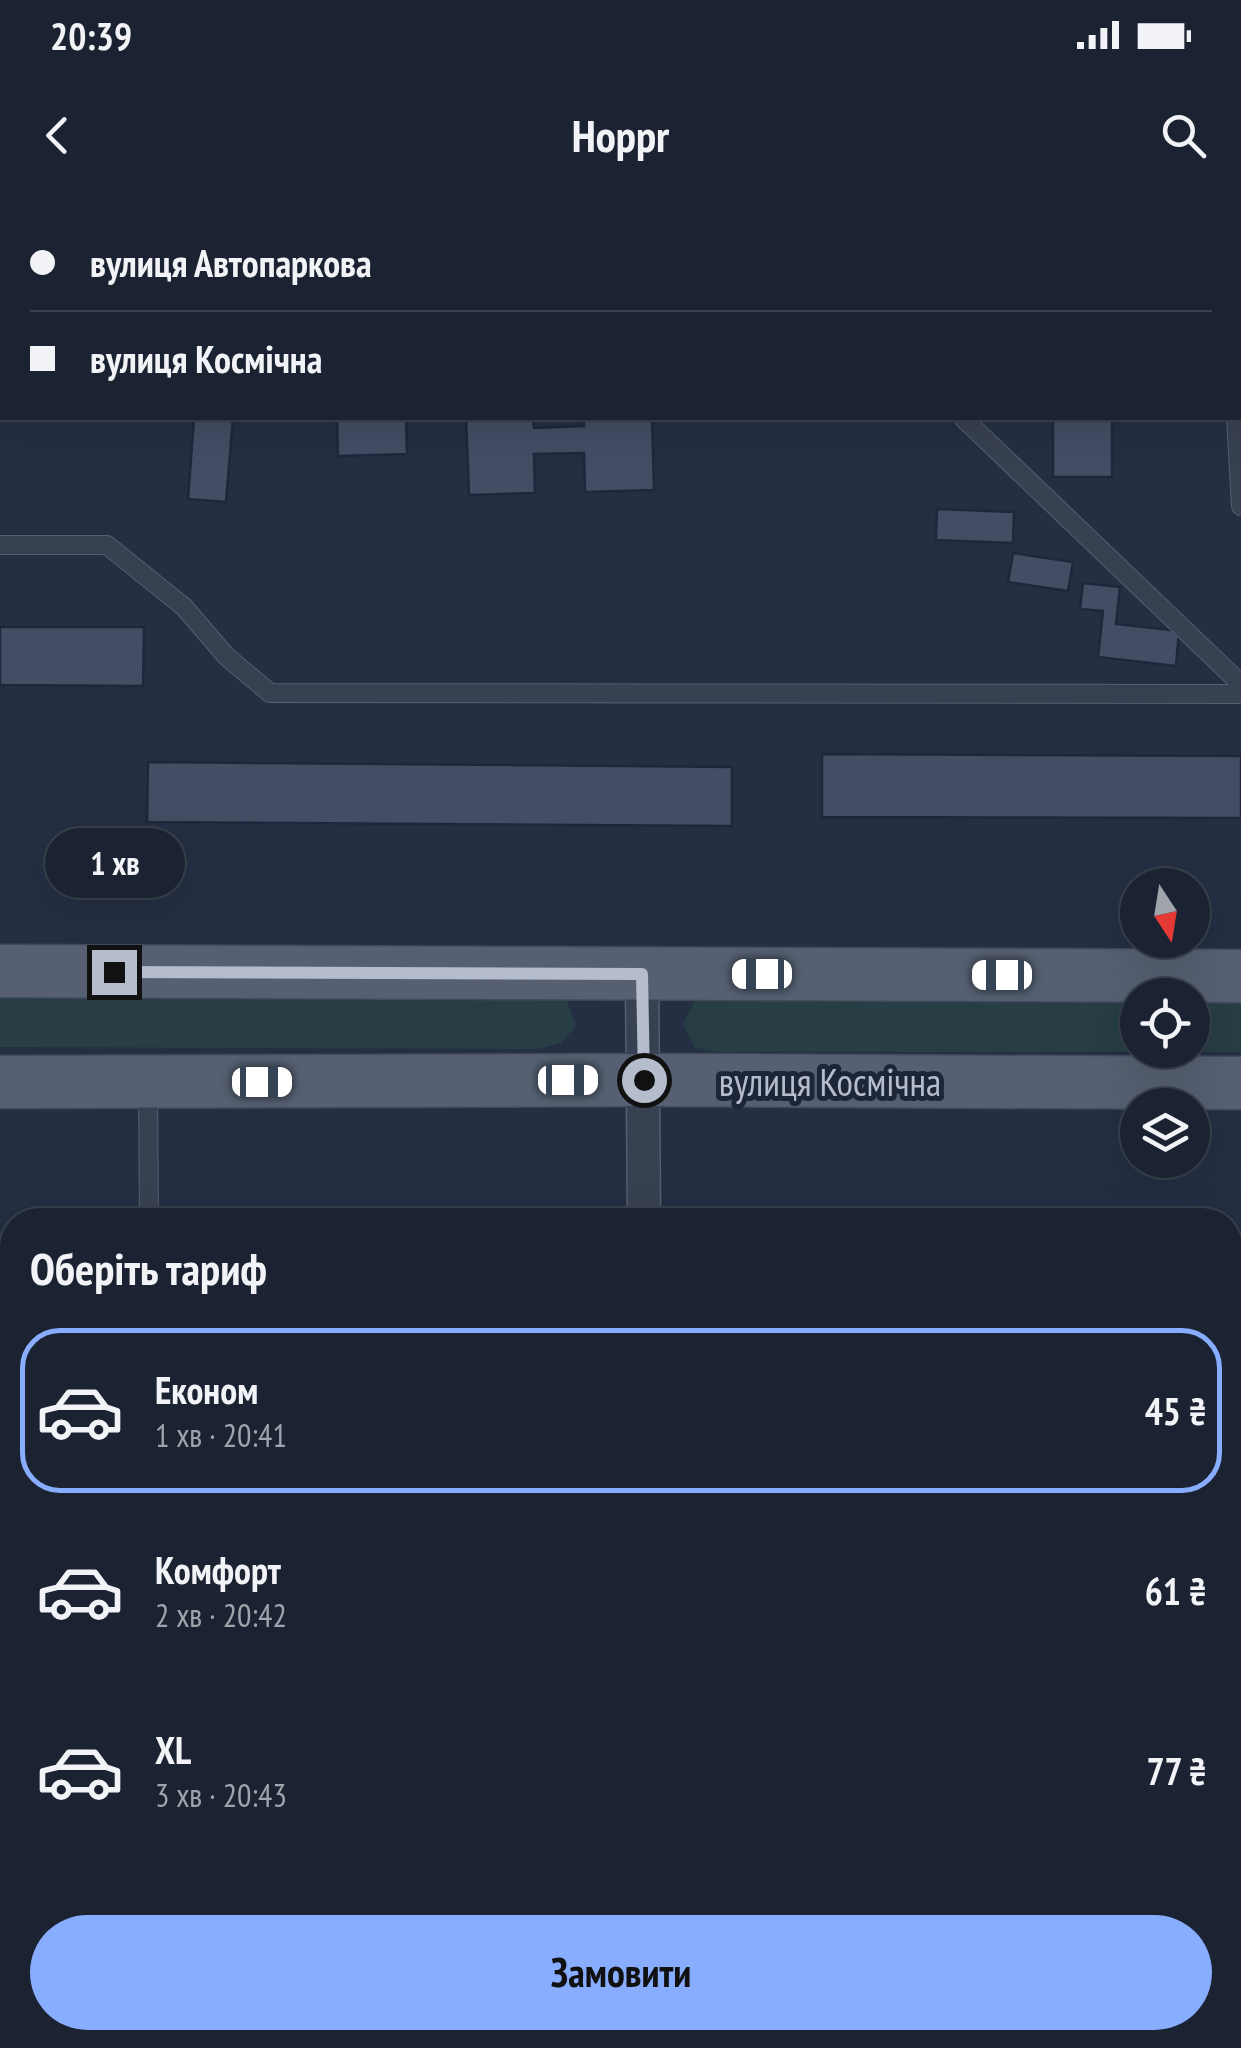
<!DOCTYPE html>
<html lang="uk">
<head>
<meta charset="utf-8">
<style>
  :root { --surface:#1b2332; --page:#282f3e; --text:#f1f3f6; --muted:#a0a4ac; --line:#39404d; --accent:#88adff }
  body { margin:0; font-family:"PT Sans Narrow",sans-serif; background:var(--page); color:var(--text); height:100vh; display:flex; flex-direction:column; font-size:38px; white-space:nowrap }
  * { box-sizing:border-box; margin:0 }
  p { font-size:32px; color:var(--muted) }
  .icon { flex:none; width:55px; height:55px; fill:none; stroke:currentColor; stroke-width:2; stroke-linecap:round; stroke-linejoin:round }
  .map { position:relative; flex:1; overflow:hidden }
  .panel { position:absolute; left:0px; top:1008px; width:1242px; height:842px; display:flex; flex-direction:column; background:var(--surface); border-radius:40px 40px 0 0; box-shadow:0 10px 40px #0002,0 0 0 2px var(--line) }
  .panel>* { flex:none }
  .banner { position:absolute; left:0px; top:0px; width:1242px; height:220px; box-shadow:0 10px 40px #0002,0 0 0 2px var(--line); display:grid; align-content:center; height:220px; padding:0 30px; background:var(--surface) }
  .needle { width:65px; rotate:168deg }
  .tools { position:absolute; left:1120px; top:668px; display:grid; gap:20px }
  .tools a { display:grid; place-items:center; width:90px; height:90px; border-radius:50%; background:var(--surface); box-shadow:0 10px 40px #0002,0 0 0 2px var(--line); font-size:50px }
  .end { position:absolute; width:45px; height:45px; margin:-22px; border:12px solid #b5bdcc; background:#111; box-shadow:0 0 0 5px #111 }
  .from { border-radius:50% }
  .bubble { position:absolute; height:70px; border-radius:35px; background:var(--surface); box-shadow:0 10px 40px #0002,0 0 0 2px var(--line); font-size:32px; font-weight:800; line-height:70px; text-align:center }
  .car { position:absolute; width:30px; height:60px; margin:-30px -15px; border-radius:12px; box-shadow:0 0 8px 2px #0007; background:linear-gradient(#fff 24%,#345 0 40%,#fff 0 76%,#345 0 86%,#fff 0) }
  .banner b { display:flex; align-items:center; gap:35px; height:95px; font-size:38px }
  .banner b+b { border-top:2px solid var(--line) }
  .banner i { width:25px; height:25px; background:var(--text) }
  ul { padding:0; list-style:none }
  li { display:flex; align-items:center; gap:30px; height:165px; margin:0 20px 15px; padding:0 10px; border:5px solid transparent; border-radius:40px }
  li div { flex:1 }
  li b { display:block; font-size:38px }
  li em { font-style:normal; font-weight:800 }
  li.current { border-color:var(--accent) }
  li>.icon { width:90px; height:90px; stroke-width:1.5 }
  h2 { padding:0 30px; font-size:45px; line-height:120px }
  .primary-button { display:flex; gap:20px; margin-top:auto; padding:20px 30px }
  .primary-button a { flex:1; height:115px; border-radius:60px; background:var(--accent); color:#111; font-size:40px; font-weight:800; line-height:115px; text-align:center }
  .status { display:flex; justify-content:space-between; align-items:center; height:70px; padding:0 50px; background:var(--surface); direction:ltr }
  .status svg { height:28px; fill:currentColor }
  header { display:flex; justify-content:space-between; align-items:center; height:130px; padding:0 30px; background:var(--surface); font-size:45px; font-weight:800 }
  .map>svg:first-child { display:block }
  .green { fill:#263e44; fill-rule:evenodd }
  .building { fill:#434e65; stroke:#1f283a; stroke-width:2.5 }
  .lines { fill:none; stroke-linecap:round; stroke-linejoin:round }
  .lane-casing { stroke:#565f70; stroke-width:20 }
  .street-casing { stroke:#565f70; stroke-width:35 }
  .primary-casing { stroke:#424a5c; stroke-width:55 }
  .lane { stroke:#384152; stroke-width:18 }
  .street { stroke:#384152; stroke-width:32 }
  .primary { stroke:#566072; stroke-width:52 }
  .route { stroke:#b5bdcc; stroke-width:12 }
  .labels { text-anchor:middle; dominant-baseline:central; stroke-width:10; stroke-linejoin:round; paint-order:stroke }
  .street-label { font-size:38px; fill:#b5bdcc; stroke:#1d2638 }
</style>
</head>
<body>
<div class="status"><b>20:39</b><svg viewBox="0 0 49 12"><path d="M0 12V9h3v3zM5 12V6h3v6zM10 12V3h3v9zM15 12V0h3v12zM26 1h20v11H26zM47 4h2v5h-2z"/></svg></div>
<header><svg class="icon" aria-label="back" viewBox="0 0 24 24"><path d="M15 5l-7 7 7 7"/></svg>Hoppr<svg class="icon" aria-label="search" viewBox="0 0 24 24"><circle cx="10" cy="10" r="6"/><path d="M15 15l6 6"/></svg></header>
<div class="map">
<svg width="1241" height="1848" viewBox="0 0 1241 1848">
  <rect width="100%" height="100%" fill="#242f43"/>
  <path class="green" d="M 0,788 L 547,791 L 567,801 L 576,826 L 561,843 L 539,849 L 0,847 Z
    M 719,793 L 1241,795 L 1241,852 L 718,852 L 695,848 L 683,824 L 695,800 ZM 1138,795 L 1192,795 L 1192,850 L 1138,850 Z"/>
  <path class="building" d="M 0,111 L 2,111 L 2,186 L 0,186 Z
    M 194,218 L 233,218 L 226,302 L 188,299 Z
    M 337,218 L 406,218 L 407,254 L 338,256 Z
    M 466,218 L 533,218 L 534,228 L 584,226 L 583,218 L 652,218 L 654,290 L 585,292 L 584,253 L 534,254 L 535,293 L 469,295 Z
    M 1053,218 L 1112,218 L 1112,277 L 1053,277 Z
    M 937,309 L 1014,312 L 1013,343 L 936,340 Z
    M 1013,353 L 1073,362 L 1068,391 L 1008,382 Z
    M 1083,383 L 1120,387 L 1116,424 L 1179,431 L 1176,466 L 1098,457 L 1103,411 L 1080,409 Z
    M 0,427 L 144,427 L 143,486 L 0,485 Z
    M 822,554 L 1241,556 L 1241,618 L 822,617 Z
    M 148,562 L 732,567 L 732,626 L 147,622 Z
    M 1237,1176 L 1241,1176 L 1241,1265 L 1236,1265 Z
    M 1230,1329 L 1241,1329 L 1241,1432 L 1230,1432 Z
    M 271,1838 L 356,1838 L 355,1848 L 270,1848 Z
    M 941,1838 L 978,1838 L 978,1845 L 941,1842 Z
    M 982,1838 L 1018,1838 L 1016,1848 L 980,1848 Z
    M 1037,1838 L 1077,1838 L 1075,1848 L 1035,1848 Z
    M 1178,1838 L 1214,1838 L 1213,1848 L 1177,1848 Z"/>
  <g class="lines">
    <g class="lane-casing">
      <path id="lane" d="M 620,0 L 623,2
        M 696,0 L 697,2
        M 945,0 L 945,2
        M 1224,0 L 1224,2
        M 0,208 L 2,208
        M 963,218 L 1241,484
        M 1236,218 L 1241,306
        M 0,345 L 107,345 L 184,407 L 227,457 L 270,493 L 1241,494
        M 148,888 L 149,1020"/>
    </g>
    <g class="street-casing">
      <path id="street" d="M 642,774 L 644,1020
        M 0,1807 L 12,1807
        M 658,1838 L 676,1848
        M 622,1848 L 622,1838"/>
    </g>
    <g class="primary-casing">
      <path id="primary" d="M 0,771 L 1241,776
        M 0,882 L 644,880 L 1241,883"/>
    </g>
    <use href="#lane" class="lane"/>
    <use href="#street" class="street"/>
    <use href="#primary" class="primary"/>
  </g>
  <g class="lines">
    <path class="route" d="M 114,772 L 642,774 L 644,880"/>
  </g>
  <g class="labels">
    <g class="street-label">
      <text x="830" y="881">вулиця Космічна</text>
    </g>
  </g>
</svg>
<div class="tools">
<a><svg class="needle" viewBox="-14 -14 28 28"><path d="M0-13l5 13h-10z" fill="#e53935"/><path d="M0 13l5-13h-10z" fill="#a0a4ac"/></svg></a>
<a><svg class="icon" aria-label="locate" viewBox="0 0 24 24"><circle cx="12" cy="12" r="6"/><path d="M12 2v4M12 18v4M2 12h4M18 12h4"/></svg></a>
<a><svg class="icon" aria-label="layers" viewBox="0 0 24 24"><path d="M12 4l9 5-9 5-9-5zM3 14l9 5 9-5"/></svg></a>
</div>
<i class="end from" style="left:644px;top:880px"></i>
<i class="end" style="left:114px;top:772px"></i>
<div class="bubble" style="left:45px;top:628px;width:140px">1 хв</div>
<i class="car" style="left:762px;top:774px;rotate:270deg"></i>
<i class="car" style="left:1002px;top:775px;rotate:270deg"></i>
<i class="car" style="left:568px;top:880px;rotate:90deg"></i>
<i class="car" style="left:262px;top:882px;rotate:90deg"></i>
<div class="banner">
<b><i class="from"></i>вулиця Автопаркова</b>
<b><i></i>вулиця Космічна</b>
</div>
<section class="panel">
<h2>Оберіть тариф</h2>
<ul>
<li class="current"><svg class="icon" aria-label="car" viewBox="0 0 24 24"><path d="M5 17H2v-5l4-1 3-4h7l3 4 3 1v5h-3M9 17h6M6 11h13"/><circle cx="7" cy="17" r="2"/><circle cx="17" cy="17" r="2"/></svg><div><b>Економ</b><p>1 хв · 20:41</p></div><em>45 ₴</em></li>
<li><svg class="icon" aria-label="car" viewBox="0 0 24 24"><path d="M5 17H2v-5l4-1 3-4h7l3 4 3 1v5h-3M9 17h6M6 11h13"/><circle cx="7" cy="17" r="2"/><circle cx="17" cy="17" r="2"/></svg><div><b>Комфорт</b><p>2 хв · 20:42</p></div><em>61 ₴</em></li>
<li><svg class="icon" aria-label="car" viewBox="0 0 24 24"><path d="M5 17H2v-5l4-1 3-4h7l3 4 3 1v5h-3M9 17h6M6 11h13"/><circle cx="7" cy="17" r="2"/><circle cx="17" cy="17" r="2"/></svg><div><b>XL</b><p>3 хв · 20:43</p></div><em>77 ₴</em></li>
</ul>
<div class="primary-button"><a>Замовити</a></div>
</section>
</div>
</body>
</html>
